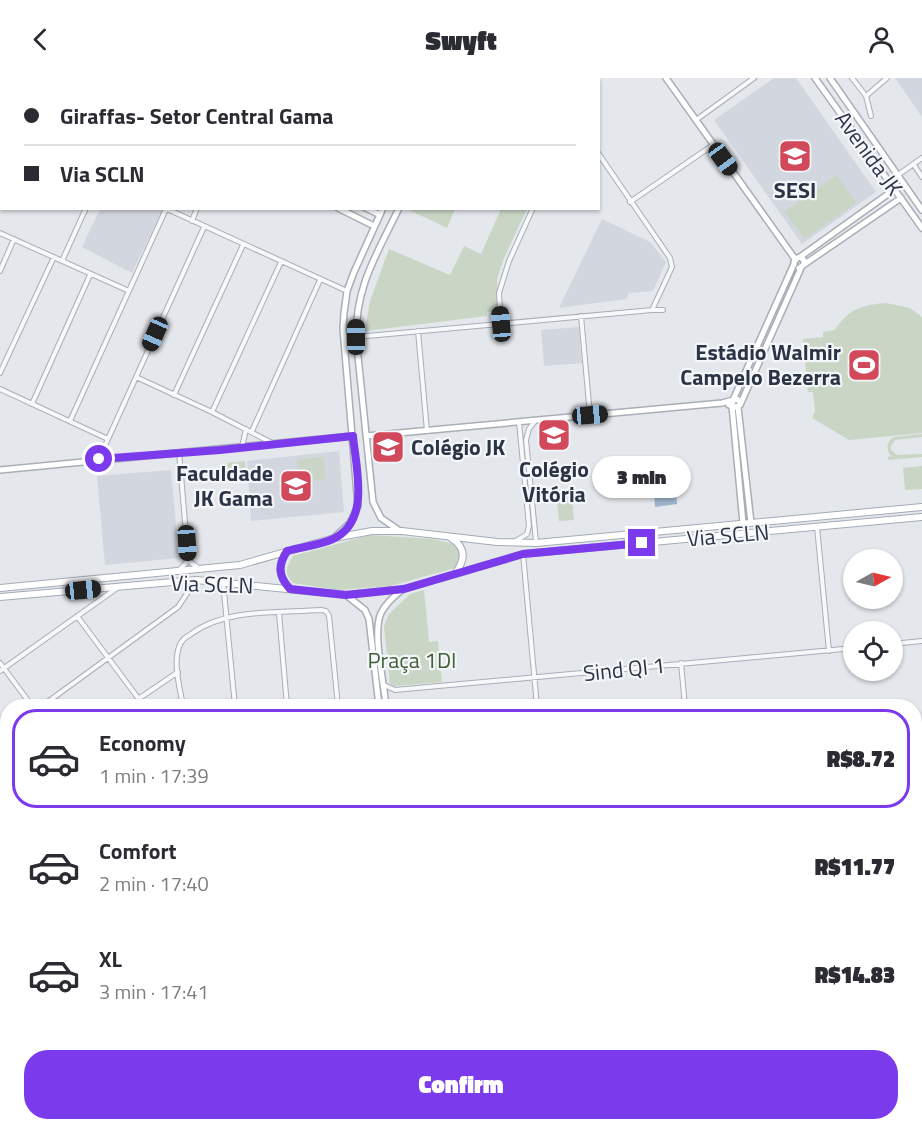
<!DOCTYPE html>
<html lang="en">
<head>
<meta charset="utf-8">
<style>
  :root { --surface:#fff; --page:#f7f7f7; --text:#2b2b33; --muted:#7c7c81; --line:#e1e1e2; --accent:#7c3aed }
  body { margin:0; font-family:"Titillium Web",sans-serif; background:var(--page); color:var(--text); height:100vh; display:flex; flex-direction:column; font-size:22px; white-space:nowrap }
  * { box-sizing:border-box; margin:0 }
  p { font-size:20px; color:var(--muted) }
  .icon { flex:none; width:33px; height:33px; fill:none; stroke:currentColor; stroke-width:2; stroke-linecap:round; stroke-linejoin:round }
  .map { position:relative; flex:1; overflow:hidden }
  .sheet { position:absolute; left:0px; top:621px; width:922px; height:432px; display:flex; flex-direction:column; background:var(--surface); border-radius:24px 24px 0 0; box-shadow:0 2px 4px #0004 }
  .sheet>* { flex:none }
  .hud { position:absolute; left:0px; top:0px; width:600px; height:132px; box-shadow:0 2px 4px #0004; display:grid; align-content:center; height:132px; padding:0 24px; background:var(--surface) }
  .needle { width:39px; rotate:82deg }
  .fabs { position:absolute; left:843px; top:471px; display:grid; gap:12px }
  .fabs a { display:grid; place-items:center; width:60px; height:60px; border-radius:50%; background:var(--surface); box-shadow:0 2px 4px #0004; font-size:30px }
  .end { position:absolute; width:27px; height:27px; margin:-14px; border:8px solid #7c3aed; background:#fff; box-shadow:0 0 0 3px #fff }
  .from { border-radius:50% }
  .bubble { position:absolute; height:42px; border-radius:21px; background:var(--surface); box-shadow:0 2px 4px #0004; font-size:20px; font-weight:800; line-height:42px; text-align:center }
  .car { position:absolute; width:18px; height:36px; margin:-18px -9px; border-radius:8px; box-shadow:0 0 4px 2px #0007; background:linear-gradient(#222 24%,#8ab4d8 0 40%,#222 0 76%,#8ab4d8 0 86%,#222 0) }
  .hud b { display:flex; align-items:center; gap:21px; height:57px; font-size:22px }
  .hud b+b { border-top:2px solid var(--line) }
  .hud i { width:15px; height:15px; background:var(--text) }
  ul { padding:10px 0 0; list-style:none }
  li { display:flex; align-items:center; gap:18px; height:99px; margin:0 12px 9px; padding:0 12px; border:3px solid transparent; border-radius:24px }
  li div { flex:1 }
  li b { display:block; font-size:22px }
  li em { font-style:normal; font-weight:800 }
  li.on { border-color:var(--accent) }
  li>.icon { width:54px; height:54px; stroke-width:1.5 }
  .primary-button { display:flex; gap:12px; margin-top:auto; padding:12px 24px }
  .primary-button a { flex:1; height:69px; border-radius:24px; background:var(--accent); color:#fff; font-size:24px; font-weight:800; line-height:69px; text-align:center }
  header { display:flex; justify-content:space-between; align-items:center; height:78px; padding:0 24px; background:var(--surface); font-size:27px; font-weight:800 }
  .map>svg:first-child { display:block }
  .built { fill:#d2d6de }
  .green { fill:#c9d6c5 }
  .water { fill:#9fb4cc }
  .lines { fill:none; stroke-linecap:round; stroke-linejoin:round }
  .street-casing { stroke:#a9aeb7; stroke-width:6 }
  .secondary-casing { stroke:#a9aeb7; stroke-width:8 }
  .primary-casing { stroke:#a3abb8; stroke-width:8 }
  .street { stroke:#f7f8fa; stroke-width:4 }
  .secondary { stroke:#fff; stroke-width:5 }
  .primary { stroke:#fff; stroke-width:6 }
  .route { stroke:#7c3aed; stroke-width:8 }
  .labels { text-anchor:middle; dominant-baseline:central; stroke-width:4.5; stroke-linejoin:round; paint-order:stroke }
  .street-label { font-size:22px; fill:#2b3445; stroke:#f4f6f9 }
  .poi-label { font-size:22px; font-weight:bold; fill:#2b3445; stroke:#f4f6f9 }
  .park-label { font-size:22px; fill:#3f6138; stroke:#f4f6f9 }
</style>
</head>
<body>
<header><svg class="icon" aria-label="back" viewBox="0 0 24 24"><path d="M15 5l-7 7 7 7"/></svg>Swyft<svg class="icon" aria-label="person" viewBox="0 0 24 24"><circle cx="12" cy="8" r="4"/><path d="M4 21q1-7 8-7t8 7"/></svg></header>
<div class="map">
<svg width="922" height="1053" viewBox="0 0 922 1053">
  <rect width="100%" height="100%" fill="#e4e7ec"/>
  <path class="built" d="M 774,0 L 796,0 L 876,114 L 802,166 L 714,42 Z
    M 895,0 L 922,0 L 922,39 Z
    M 157,131 L 162,133 L 132,195 L 82,169 L 100,131 Z
    M 602,141 L 650,164 L 666,184 L 653,213 L 629,215 L 626,221 L 559,230 Z
    M 579,249 L 582,285 L 544,288 L 541,252 Z
    M 339,373 L 344,434 L 251,443 L 247,383 Z
    M 171,392 L 179,480 L 105,487 L 97,398 Z"/>
  <path class="green" d="M 837,97 L 856,125 L 805,161 L 784,134 Z
    M 405,130 L 455,130 L 455,131 L 447,150 Z
    M 501,131 L 527,131 L 504,180 L 497,201 L 498,233 L 487,234 L 487,238 L 365,253 L 370,223 L 389,171 L 450,197 L 464,168 L 481,176 Z
    M 886,225 L 910,230 L 922,239 L 922,355 L 849,362 L 812,340 L 815,333 L 813,314 L 808,314 L 803,261 L 823,259 L 823,254 L 835,252 C 848,231 862,227 886,225 Z
    M 922,356 L 922,359 L 895,362 L 891,368 L 891,372 L 897,377 L 922,376 L 922,379 L 888,382 L 888,379 L 891,378 C 886,371 886,365 893,359 Z
    M 323,379 L 326,401 L 313,403 L 311,380 Z
    M 310,380 L 312,402 L 300,404 L 297,382 Z
    M 673,381 L 677,411 L 653,414 L 649,383 Z
    M 245,383 L 247,397 L 229,399 L 227,385 Z
    M 922,388 L 922,411 L 905,412 L 903,390 Z
    M 571,411 L 574,442 L 559,443 L 556,412 Z
    M 370,457 L 433,461 L 457,467 L 461,478 L 455,490 L 390,508 L 337,512 L 293,505 C 284,495 286,490 293,478 Z
    M 424,512 L 429,564 L 438,563 L 442,604 L 395,608 L 390,606 L 384,548 L 389,536 L 410,516 Z"/>
  <path class="water" d="M 676,413 L 677,426 L 655,429 L 654,415 Z"/>
  <g class="lines">
    <g class="street-casing">
      <path id="street" d="M 544,0 L 545,2
        M 852,0 L 866,18 L 871,38
        M 145,2 L 146,0
        M 866,18 L 887,0
        M 696,42 L 754,0
        M 914,87 L 922,99
        M 898,97 L 922,80
        M 630,124 L 713,67
        M 165,130 L 347,213
        M 192,143 L 197,130
        M 0,155 L 129,213
        M 62,183 L 86,130
        M 0,193 L 14,161
        M 652,232 L 663,232
        M 581,238 L 590,337
        M 501,246 L 499,215 L 509,183 L 533,130
        M 418,253 L 427,353
        M 356,259 L 652,232 L 672,189 L 670,180 L 598,75
        M 0,295 L 54,179
        M 136,299 L 212,334 L 272,365
        M 0,311 L 108,361 L 99,381
        M 174,317 L 243,167
        M 32,326 L 90,197
        M 212,334 L 281,184
        M 70,343 L 166,131
        M 535,343 L 529,351 L 526,362 L 536,464
        M 252,353 L 320,202
        M 108,361 L 204,149
        M 242,369 L 246,351
        M 817,449 L 829,573
        M 514,464 L 527,456 L 529,448 L 519,344
        M 523,476 L 537,628
        M 188,480 L 190,484 L 200,491
        M 179,492 L 186,485 L 188,479 L 179,374
        M 223,504 L 235,628
        M 279,535 L 287,628
        M 77,538 L 144,628
        M 892,566 L 922,563
        M 0,585 L 32,628
        M 681,585 L 685,628
        M 0,593 L 117,510
        M 384,607 L 395,612 L 854,570
        M 42,628 L 178,529 L 196,502
        M 128,628 L 178,594
        M 183,628 C 180,611 173,586 179,569 C 181,562 186,559 191,556 C 226,530 279,535 321,532 L 326,533 L 329,538 L 338,628
        M 0,683 L 8,694
        M 915,695 L 922,694
        M 0,720 L 8,714
        M 915,825 L 922,824
        M 0,833 L 8,837
        M 0,892 L 8,895
        M 0,916 L 8,901
        M 915,980 L 922,984
        M 915,1031 L 922,1019
        M 105,1046 L 122,1053
        M 227,1046 L 243,1053
        M 339,1046 L 355,1053
        M 462,1046 L 478,1053
        M 587,1046 L 603,1053
        M 822,1046 L 837,1053
        M 538,1048 L 550,1053
        M 223,1053 L 226,1046
        M 291,1053 L 298,1046
        M 408,1053 L 411,1046
        M 507,1053 L 511,1046
        M 570,1053 L 573,1046
        M 619,1053 L 622,1046
        M 692,1053 L 695,1046 L 713,1053
        M 792,1053 L 795,1046
        M 855,1053 L 858,1046
        M 907,1053 L 909,1046"/>
    </g>
    <g class="secondary-casing">
      <path id="secondary" d="M 52,0 L 55,2
        M 83,0 L 86,2
        M 340,0 L 343,2
        M 373,0 L 376,2
        M 666,0 L 795,181
        M 815,0 L 922,150
        M 830,0 L 922,132
        M 69,2 L 69,0
        M 442,2 L 443,0
        M 457,2 L 458,0
        M 338,130 L 374,148
        M 366,130 L 380,137
        M 399,130 C 377,176 356,207 356,259 L 373,424 L 381,440 L 400,453
        M 800,179 L 895,111
        M 794,184 L 797,180 L 800,179 L 804,182 L 804,186
        M 799,190 L 901,120
        M 740,324 L 737,321 L 733,322 L 732,328 L 736,329 L 740,327 L 801,190
        M 729,327 L 732,328 L 743,445
        M 738,329 L 751,445
        M 366,358 L 722,325 L 733,322 L 794,186
        M 0,392 L 353,358
        M 335,459 L 350,445 L 358,428 L 343,251 L 344,235 L 347,213 L 354,194 L 383,130
        M 346,517 L 365,532 L 369,541 L 379,628
        M 386,628 C 384,605 372,554 381,535 C 386,525 394,518 403,511
        M 915,932 L 922,931
        M 915,945 L 922,944
        M 0,983 L 8,967
        M 536,1053 L 539,1046"/>
    </g>
    <g class="primary-casing">
      <path id="primary" d="M 451,460 C 467,470 465,482 455,496
        M 287,473 C 277,487 278,498 290,511
        M 0,510 L 240,487 L 334,460 L 372,453 L 402,453 L 497,464 L 536,465 L 922,429
        M 0,519 L 196,502 L 346,517 L 404,511 L 523,476 L 922,439"/>
    </g>
    <use href="#street" class="street"/>
    <use href="#secondary" class="secondary"/>
    <use href="#primary" class="primary"/>
  </g>
  <g class="lines">
    <path class="route" d="M 99,381 L 220,372 L 353,358 C 356,391 371,443 333,461 C 319,467 302,469 287,473 C 278,487 278,498 290,511 L 346,517 L 404,511 L 523,476 L 642,465"/>
  </g>
  <defs>
    <g id="university-square" transform="scale(1.725)"><rect x="-9" y="-9" width="18" height="18" rx="4" fill="#d1495b" stroke="#f4f6f9"/><path d="M0-5L7-2L0 1L-7-2ZM-4 1L0 2.5L4 1V4Q0 6-4 4Z" fill="#fff"/></g>
    <g id="stadium-square" transform="scale(1.725)"><rect x="-9" y="-9" width="18" height="18" rx="4" fill="#d1495b" stroke="#f4f6f9"/><path d="M0-5a6.5 5 0 1 0 0 10a6.5 5 0 1 0 0-10ZM-3.5-1.8h7v3.6h-7Z" fill="#fff"/></g>
  </defs>
  <g fill-rule="evenodd">
    <use href="#university-square" x="795" y="78"/>
    <use href="#stadium-square" x="864" y="287"/>
    <use href="#university-square" x="554" y="357"/>
    <use href="#university-square" x="388" y="369"/>
    <use href="#university-square" x="296" y="408"/>
  </g>
  <g class="labels">
    <g class="street-label">
      <text transform="translate(869 75) rotate(54)">Avenida JK</text>
      <text transform="translate(728 457) rotate(-5)">Via SCLN</text>
      <text transform="translate(212 506) rotate(2)">Via SCLN</text>
      <text transform="translate(624 591) rotate(-6)">Sind QI 1</text>
    </g>
    <g class="poi-label">
      <text x="795" y="112">SESI</text>
      <text x="841" y="274" text-anchor="end">Estádio Walmir<tspan x="841" dy="25">Campelo Bezerra</tspan></text>
      <text x="411" y="369" text-anchor="start">Colégio JK</text>
      <text x="554" y="391">Colégio<tspan x="554" dy="25">Vitória</tspan></text>
      <text x="273" y="395" text-anchor="end">Faculdade<tspan x="273" dy="25">JK Gama</tspan></text>
    </g>
    <g class="park-label">
      <text x="412" y="582">Praça 1DI</text>
    </g>
  </g>
</svg>
<div class="fabs">
<a><svg class="needle" viewBox="-14 -14 28 28"><path d="M0-13l5 13h-10z" fill="#e53935"/><path d="M0 13l5-13h-10z" fill="#7c7c81"/></svg></a>
<a><svg class="icon" aria-label="locate" viewBox="0 0 24 24"><circle cx="12" cy="12" r="6"/><path d="M12 2v4M12 18v4M2 12h4M18 12h4"/></svg></a>
</div>
<i class="end from" style="left:99px;top:381px"></i>
<i class="end" style="left:642px;top:465px"></i>
<div class="bubble" style="left:592px;top:378px;width:99px">3 min</div>
<i class="car" style="left:723px;top:81px;rotate:144deg"></i>
<i class="car" style="left:501px;top:246px;rotate:355deg"></i>
<i class="car" style="left:155px;top:256px;rotate:204deg"></i>
<i class="car" style="left:356px;top:259px;rotate:0deg"></i>
<i class="car" style="left:590px;top:337px;rotate:85deg"></i>
<i class="car" style="left:187px;top:465px;rotate:176deg"></i>
<i class="car" style="left:83px;top:512px;rotate:84deg"></i>
<div class="hud">
<b><i class="from"></i>Giraffas- Setor Central Gama</b>
<b><i></i>Via SCLN</b>
</div>
<section class="sheet">
<ul>
<li class="on"><svg class="icon" aria-label="car" viewBox="0 0 24 24"><path d="M5 17H2v-5l4-1 3-4h7l3 4 3 1v5h-3M9 17h6M6 11h13"/><circle cx="7" cy="17" r="2"/><circle cx="17" cy="17" r="2"/></svg><div><b>Economy</b><p>1 min · 17:39</p></div><em>R$8.72</em></li>
<li><svg class="icon" aria-label="car" viewBox="0 0 24 24"><path d="M5 17H2v-5l4-1 3-4h7l3 4 3 1v5h-3M9 17h6M6 11h13"/><circle cx="7" cy="17" r="2"/><circle cx="17" cy="17" r="2"/></svg><div><b>Comfort</b><p>2 min · 17:40</p></div><em>R$11.77</em></li>
<li><svg class="icon" aria-label="car" viewBox="0 0 24 24"><path d="M5 17H2v-5l4-1 3-4h7l3 4 3 1v5h-3M9 17h6M6 11h13"/><circle cx="7" cy="17" r="2"/><circle cx="17" cy="17" r="2"/></svg><div><b>XL</b><p>3 min · 17:41</p></div><em>R$14.83</em></li>
</ul>
<div class="primary-button"><a>Confirm</a></div>
</section>
</div>
</body>
</html>
